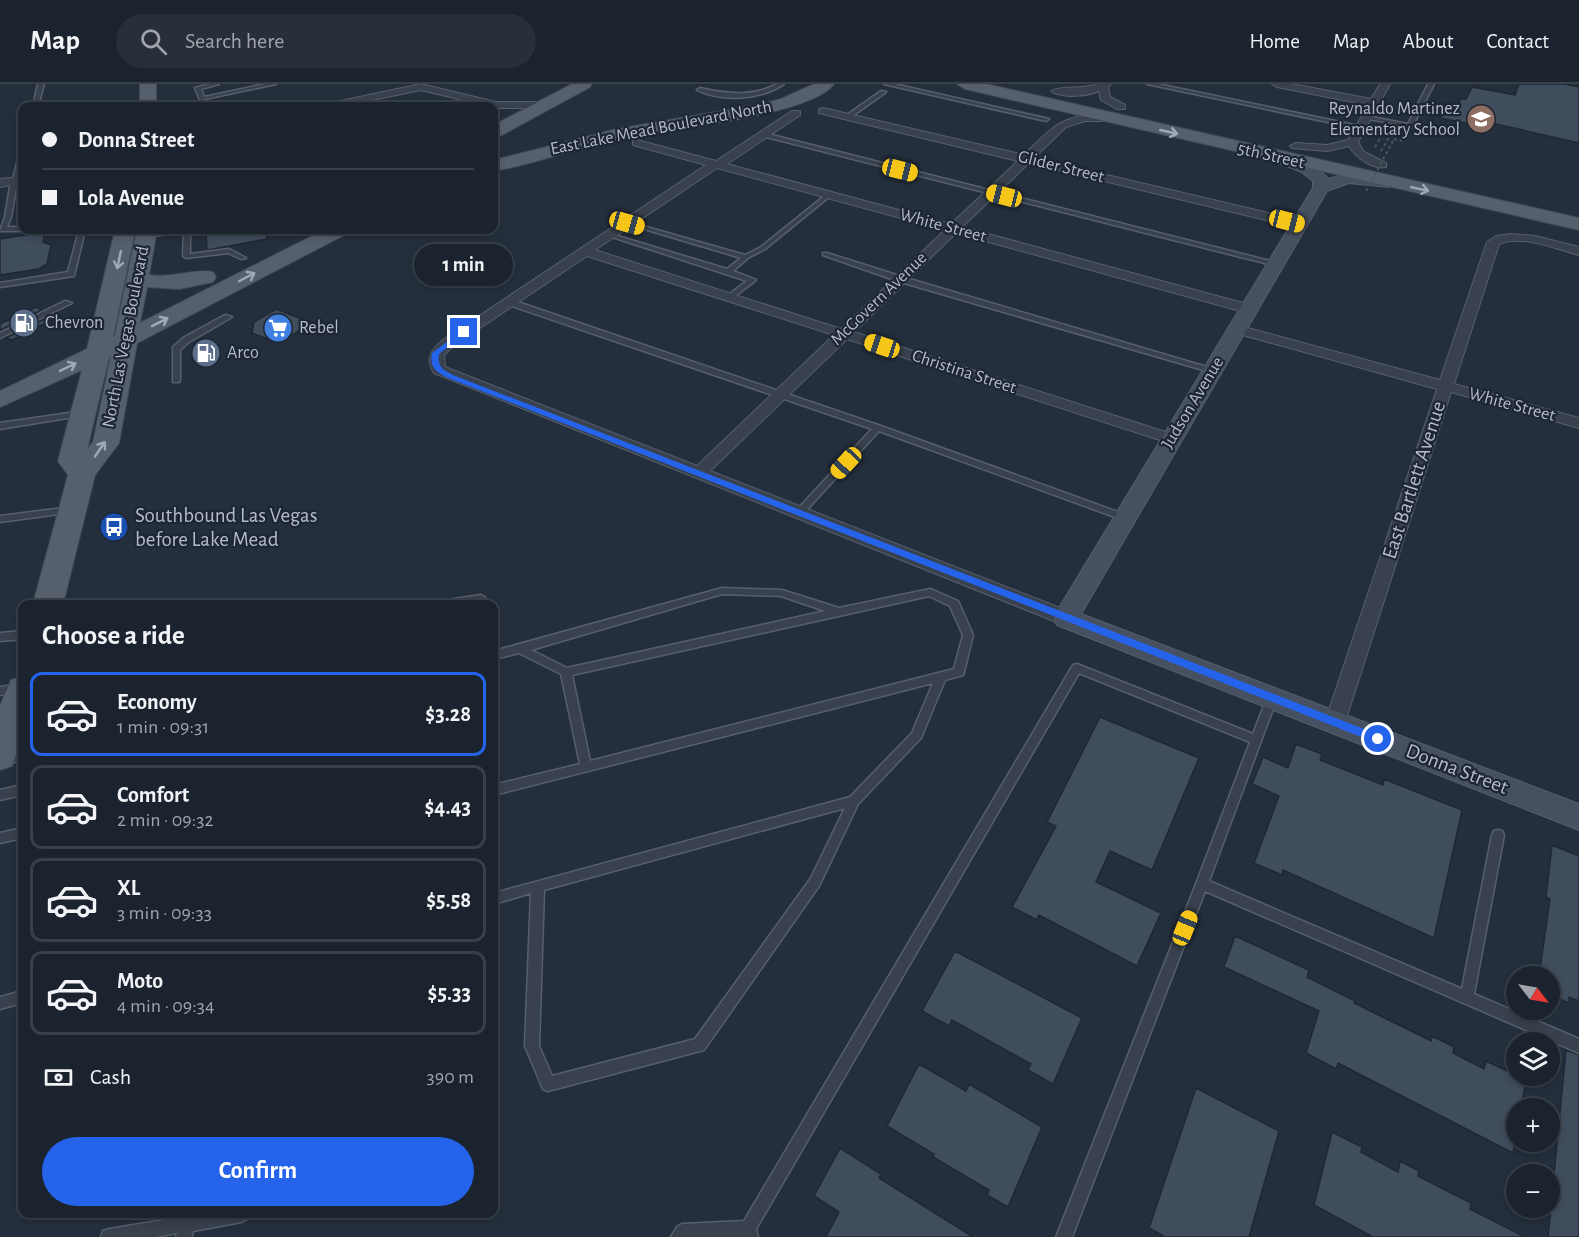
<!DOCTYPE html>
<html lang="en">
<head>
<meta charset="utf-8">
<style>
  :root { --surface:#1b232e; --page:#282f3a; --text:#f1f3f6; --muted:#a0a4aa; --line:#39404a; --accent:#2563eb }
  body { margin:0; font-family:"Alegreya Sans",sans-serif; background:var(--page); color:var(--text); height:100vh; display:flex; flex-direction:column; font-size:22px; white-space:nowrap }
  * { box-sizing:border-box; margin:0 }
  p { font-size:20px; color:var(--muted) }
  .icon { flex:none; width:33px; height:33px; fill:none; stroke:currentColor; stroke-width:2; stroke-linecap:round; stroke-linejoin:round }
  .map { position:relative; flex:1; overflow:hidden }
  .details { position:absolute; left:18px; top:516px; width:480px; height:618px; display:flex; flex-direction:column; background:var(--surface); border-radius:12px; box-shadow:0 3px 9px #0003,0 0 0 2px var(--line) }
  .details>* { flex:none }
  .top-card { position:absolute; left:18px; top:18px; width:480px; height:132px; border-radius:12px; box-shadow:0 3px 9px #0003,0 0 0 2px var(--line); display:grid; align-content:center; height:132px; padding:0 24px; background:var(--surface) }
  .needle { width:39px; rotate:121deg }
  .tools { position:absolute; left:1506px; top:882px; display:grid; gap:12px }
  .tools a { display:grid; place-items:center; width:54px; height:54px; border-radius:50%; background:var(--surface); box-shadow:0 3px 9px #0003,0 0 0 2px var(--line); font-size:30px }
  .end { position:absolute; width:27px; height:27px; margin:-14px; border:8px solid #2563eb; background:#fff; box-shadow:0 0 0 3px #fff }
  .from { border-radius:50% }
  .bubble { position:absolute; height:42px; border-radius:21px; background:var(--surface); box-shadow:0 3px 9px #0003,0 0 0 2px var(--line); font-size:20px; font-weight:600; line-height:42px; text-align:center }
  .car { position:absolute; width:18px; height:36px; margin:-18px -9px; border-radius:8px; box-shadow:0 0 4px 2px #0007; background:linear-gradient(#f5c518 24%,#345 0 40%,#f5c518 0 76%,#345 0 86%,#f5c518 0) }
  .top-card b { display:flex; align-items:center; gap:21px; height:57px; font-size:22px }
  .top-card b+b { border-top:2px solid var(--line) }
  .top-card i { width:15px; height:15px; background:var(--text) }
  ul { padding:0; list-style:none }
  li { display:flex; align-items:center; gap:18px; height:84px; margin:0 12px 9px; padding:0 12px; border:3px solid var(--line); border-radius:12px }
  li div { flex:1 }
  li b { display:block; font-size:22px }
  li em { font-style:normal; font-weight:600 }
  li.current { border-color:var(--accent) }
  li>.icon { width:54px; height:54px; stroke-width:1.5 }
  h2 { padding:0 24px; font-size:27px; line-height:72px }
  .pay { display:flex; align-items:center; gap:15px; height:66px; padding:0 24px; font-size:22px }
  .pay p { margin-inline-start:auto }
  .primary-button { display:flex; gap:12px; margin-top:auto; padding:12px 24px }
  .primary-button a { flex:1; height:69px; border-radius:36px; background:var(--accent); color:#fff; font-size:24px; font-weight:600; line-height:69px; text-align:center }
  header { display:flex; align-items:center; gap:36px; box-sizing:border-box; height:84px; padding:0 30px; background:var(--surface); border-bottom:2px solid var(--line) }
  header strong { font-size:28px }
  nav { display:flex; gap:33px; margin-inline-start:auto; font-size:21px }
  .search { width:420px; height:54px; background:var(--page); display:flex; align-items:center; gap:15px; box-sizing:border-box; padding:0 21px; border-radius:33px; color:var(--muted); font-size:22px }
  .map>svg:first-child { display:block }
  .building { fill:#404d5d; stroke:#1f2834; stroke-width:1.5 }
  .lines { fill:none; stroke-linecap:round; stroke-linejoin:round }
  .lane-casing { stroke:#565f6b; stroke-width:3 }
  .street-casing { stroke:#565f6b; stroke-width:2 }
  .secondary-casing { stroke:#565f6b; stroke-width:2 }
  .primary-casing { stroke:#414a56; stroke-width:2 }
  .path { stroke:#44595b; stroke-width:2; stroke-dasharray:3 3; stroke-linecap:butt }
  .lane { fill:#38414d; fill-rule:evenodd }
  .street { fill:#38414d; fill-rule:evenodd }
  .secondary { fill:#465060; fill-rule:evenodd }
  .primary { fill:#56606d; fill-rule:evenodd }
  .path-bridge { stroke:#44595b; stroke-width:2; stroke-dasharray:3 3; stroke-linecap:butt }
  .oneway { stroke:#a0aab7 }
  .route { fill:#2563eb }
  .labels { text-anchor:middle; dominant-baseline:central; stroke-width:4.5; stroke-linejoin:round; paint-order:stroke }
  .far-poi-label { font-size:18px; fill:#b3bcc9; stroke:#1d2632; text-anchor:start }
  .far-street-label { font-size:18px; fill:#b3bcc9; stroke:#1d2632 }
  .street-label { font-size:21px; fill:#b3bcc9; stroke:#1d2632 }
  .poi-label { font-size:21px; fill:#b3bcc9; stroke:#1d2632; text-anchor:start }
</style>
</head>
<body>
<header>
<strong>Map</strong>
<div class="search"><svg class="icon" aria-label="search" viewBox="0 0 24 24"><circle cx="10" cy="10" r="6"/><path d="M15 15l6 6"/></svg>Search here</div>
<nav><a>Home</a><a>Map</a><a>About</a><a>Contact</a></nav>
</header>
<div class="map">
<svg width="1579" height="1153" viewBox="0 0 1579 1153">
  <rect width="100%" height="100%" fill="#242f3d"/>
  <path class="building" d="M 1519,0 L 1565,0 L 1579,3 L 1579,59 L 1483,37 L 1475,41 L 1440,34 L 1449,18 L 1458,20 L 1461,15 L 1466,15 L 1472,3 L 1515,11 Z
    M 206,146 L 266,146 L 267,155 L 207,166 Z
    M 45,148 L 43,158 L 51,161 L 47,180 L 39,185 L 0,191 L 0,155 Z
    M 36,223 L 42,226 L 0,246 L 0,240 Z
    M 276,225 L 312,239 L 279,259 L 252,249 L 254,238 Z
    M 53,231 L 58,233 L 12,256 L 6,254 Z
    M 1100,633 L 1199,674 L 1152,786 L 1110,767 L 1096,798 L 1161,829 L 1137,882 L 1039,831 L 1037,836 L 1012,823 L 1056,742 L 1047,738 Z
    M 1296,660 L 1322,670 L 1320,676 L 1383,701 L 1384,695 L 1462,726 L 1434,854 L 1283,786 L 1282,791 L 1254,779 L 1279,712 L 1252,700 L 1263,673 L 1288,684 Z
    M 1552,761 L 1579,772 L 1579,917 L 1569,913 L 1569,919 L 1550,911 L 1550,892 L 1539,892 L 1550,815 L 1546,813 Z
    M 1235,852 L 1309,886 L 1307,893 L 1355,917 L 1354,919 L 1431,957 L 1432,952 L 1454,963 L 1453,969 L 1484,985 L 1486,977 L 1526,996 L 1521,1024 L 1516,1024 L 1516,1049 L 1513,1069 L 1338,979 L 1336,985 L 1306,969 L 1319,927 L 1224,883 Z
    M 955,867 L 1082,934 L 1053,1000 L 1028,986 L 1031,980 L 952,936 L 949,942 L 922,927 Z
    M 1566,966 L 1579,971 L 1579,1153 L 1548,1153 Z
    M 919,980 L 966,1007 L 969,1000 L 1042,1043 L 1008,1123 L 987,1111 L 989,1106 L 933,1073 L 934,1070 L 887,1042 Z
    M 1196,1004 L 1279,1047 L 1249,1153 L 1165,1153 L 1149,1144 Z
    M 1332,1048 L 1362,1063 L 1361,1068 L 1398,1088 L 1400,1077 L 1419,1087 L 1418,1092 L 1471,1119 L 1470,1125 L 1525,1153 L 1373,1153 L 1314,1121 Z
    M 840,1064 L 881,1090 L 879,1094 L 973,1153 L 826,1153 L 839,1128 L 814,1112 Z"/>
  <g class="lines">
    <g class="lane-casing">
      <path id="lane" d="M 38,0 L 44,0 L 38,22 L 33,22 Z
        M 209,0 L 219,0 L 201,5 L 204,13 L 265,0 L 276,0 L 200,16 L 195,4 Z
        M 777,0 L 784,0 C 761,16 722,18 697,6 L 700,4 C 727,10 752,13 777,0 Z
        M 884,0 L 894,0 L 1049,35 L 1046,37 Z
        M 1147,0 L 1158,0 L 1364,43 L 1361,45 Z
        M 1428,0 L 1434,0 L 1412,43 L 1363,34 L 1366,32 L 1408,40 Z
        M 881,7 L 886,8 L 851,33 L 847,33 L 847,31 Z
        M 764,49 L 1278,179 L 1280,180 L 1276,182 L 762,52 L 762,50 Z
        M 22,69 L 22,82 L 19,97 L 17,99 L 11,133 L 7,143 L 22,143 L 22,146 L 25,146 L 22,147 L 0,147 L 5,133 L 11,97 L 13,95 L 19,71 Z
        M 828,109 L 831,111 L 830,112 L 765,165 L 748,174 L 733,187 L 756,196 L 730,216 L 727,216 L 727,212 L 747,197 L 606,151 L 611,150 L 727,185 L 741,174 L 624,139 L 629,138 L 745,171 L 761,163 Z
        M 79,146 L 85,146 L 74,192 L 0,203 L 0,199 L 68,188 Z
        M 175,146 L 190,146 L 190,170 L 229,165 L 246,174 L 241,175 L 228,169 L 186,174 L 183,172 L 184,148 L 146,153 L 143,151 L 146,149 Z
        M 823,169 L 827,169 L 903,193 L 1217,286 L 1216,288 L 1210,288 L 897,197 L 823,171 Z
        M 506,216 L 512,216 L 881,342 L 1129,432 L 1131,434 L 1129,436 L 1123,436 L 879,347 L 801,432 L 795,432 L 793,430 L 795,428 L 872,345 L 506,220 Z
        M 65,217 L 72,219 L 0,254 L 0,249 Z
        M 225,231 L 232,233 L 189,258 L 180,266 L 180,296 L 179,298 L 173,298 L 173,263 L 183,254 Z
        M 83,327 L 86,327 L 86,331 L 0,345 L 0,339 Z
        M 71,423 L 74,424 L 76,426 L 74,428 L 0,438 L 0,432 Z
        M 722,504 L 782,506 L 839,524 L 930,505 L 933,506 L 958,517 L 973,551 L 964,588 L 963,591 L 945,596 L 921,654 L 858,720 L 819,802 L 704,966 L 548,1007 L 543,1005 L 525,962 L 531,809 L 494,820 L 494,809 L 850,713 L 912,649 L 933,599 L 494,711 L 494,701 L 580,680 L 561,590 L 519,569 L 494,575 L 494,567 ZM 722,510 L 781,512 L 825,527 L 567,584 L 531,566 ZM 929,512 L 950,522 L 963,551 L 954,585 L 590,677 L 572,591 ZM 845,724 L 811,794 L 695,955 L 552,992 L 539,962 L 544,806 Z
        M 481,511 L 485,513 L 487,520 L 442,520 L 447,516 Z
        M 22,547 L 22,555 L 0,557 L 0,549 Z
        M 1077,580 L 1253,650 L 1268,611 L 1276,611 L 1277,614 L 1209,797 L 1462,905 L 1492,751 L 1494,747 L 1498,746 L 1502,747 L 1504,751 L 1474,910 L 1579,955 L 1579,969 L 1205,807 L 1072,1153 L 1056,1153 L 1196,800 L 1250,658 L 1079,589 L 756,1145 L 758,1153 L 671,1153 L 677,1143 L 682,1140 L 744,1137 L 1073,581 Z
        M 22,600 L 22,608 L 0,611 L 0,603 Z
        M 22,667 L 22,676 L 0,682 L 0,672 Z
        M 22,701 L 22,711 L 0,716 L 0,706 Z
        M 22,744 L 22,754 L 0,759 L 0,749 Z
        M 22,907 L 22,919 L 0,925 L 0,913 Z
        M 202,1130 L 250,1130 L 247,1135 L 242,1138 L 193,1147 L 192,1153 L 176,1153 L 177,1149 L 155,1153 L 101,1153 L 103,1147 L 109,1145 Z"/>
    </g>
    <g class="street-casing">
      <path id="street" d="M 421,0 L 496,18 L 545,18 L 550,21 L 545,24 L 496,24 L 421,6 L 343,22 L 326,22 L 331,19 Z
        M 1097,0 L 1111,0 L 1108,3 L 1110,13 L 1125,21 L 1125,25 L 1117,25 L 1101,16 L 1099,7 C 1087,12 1062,15 1051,7 C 1061,1 1082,6 1097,0 Z
        M 1272,0 L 1292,0 L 1371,15 L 1380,0 L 1390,0 L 1358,58 L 1364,68 L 1386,79 L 1386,83 C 1372,86 1356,73 1349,62 L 1327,67 L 1292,64 L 1290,62 L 1296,59 L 1327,61 L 1348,56 L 1368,21 L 1277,3 Z
        M 823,24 L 1024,71 C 1050,46 1061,30 1100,31 C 1106,32 1112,31 1117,35 L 1116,37 L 1085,37 L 1066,43 L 1034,74 L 1299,136 L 1305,140 L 1299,144 L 1029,79 L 962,143 L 1254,222 L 1256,225 L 1254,228 L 1244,228 L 956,149 L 854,248 L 1178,352 L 1180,355 L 1178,358 L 1166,358 L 847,255 L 710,387 L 1073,529 L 1075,534 L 1073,539 L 1066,541 L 1059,539 L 434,289 C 425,275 431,266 443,256 L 706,81 L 633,61 L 633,57 L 637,56 L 716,77 L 792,27 L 800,27 L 800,31 L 727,80 L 951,140 L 1018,77 L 819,29 L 819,25 ZM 717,84 L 945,146 L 841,245 L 595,166 ZM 587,172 L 834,251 L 697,382 L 445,283 L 444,271 L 453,262 Z
        M 22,93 L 22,99 L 0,103 L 0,95 Z
        M 1511,150 L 1535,152 L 1579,163 L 1579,171 C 1556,165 1521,150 1499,160 L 1454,300 L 1579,334 L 1579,344 L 1451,308 L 1345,638 L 1342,644 L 1335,646 L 1328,644 L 1325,638 L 1437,305 L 1232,248 L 1230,245 L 1237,241 L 1440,296 L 1487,158 L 1496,152 Z"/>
    </g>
    <g class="secondary-casing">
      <path id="secondary" d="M 1278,68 L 1314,82 L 1329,95 L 1347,89 L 1389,93 L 1397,98 L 1389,103 L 1349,99 L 1327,107 L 1081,530 L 1579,720 L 1579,746 L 1057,541 L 1053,534 L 1313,104 L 1313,97 L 1302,88 L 1272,76 L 1270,73 L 1272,70 Z"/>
    </g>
    <g class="primary-casing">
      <path id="primary" d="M 140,0 L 156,0 L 156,22 L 140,22 Z
        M 572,0 L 592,0 L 590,3 L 500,52 L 494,53 L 494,41 Z
        M 814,0 L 834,0 C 809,33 659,46 614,56 C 573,65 534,80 494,87 L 494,76 L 617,45 L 763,20 L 781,15 Z
        M 957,0 L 986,0 L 1579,134 L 1579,146 L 965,5 Z
        M 115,146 L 135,146 L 113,253 L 115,252 L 137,146 L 157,146 L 149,191 C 172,195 196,184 213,188 L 216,193 L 213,198 L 179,205 L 147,203 L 140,239 L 324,146 L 349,146 L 346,150 L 137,259 L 119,359 L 95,391 L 63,520 L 33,520 L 68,391 L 58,377 L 82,286 L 0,323 L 0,307 L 87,265 ZM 111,272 L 93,358 L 87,366 L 109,273 Z
        M 22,593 L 22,655 L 12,682 L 0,686 L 0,622 L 11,596 Z"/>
    </g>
    <path class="path" d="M 1394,55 L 1401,57 L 1403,51
      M 1375,63 L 1385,46
      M 1381,67 L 1391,50"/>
    <use href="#lane" class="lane"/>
    <use href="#street" class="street"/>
    <use href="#secondary" class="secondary"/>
    <use href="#primary" class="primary"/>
    <path class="path-bridge" d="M 1366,107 L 1394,55"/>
  </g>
  <defs><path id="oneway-shaft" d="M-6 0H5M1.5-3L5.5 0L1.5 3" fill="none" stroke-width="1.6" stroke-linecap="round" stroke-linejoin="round" transform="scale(1.5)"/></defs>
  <g class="oneway">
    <use href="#oneway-shaft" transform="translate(1169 48) rotate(13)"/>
    <use href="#oneway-shaft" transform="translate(1420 105) rotate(12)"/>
    <use href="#oneway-shaft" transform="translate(119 176) rotate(102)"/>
    <use href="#oneway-shaft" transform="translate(247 193) rotate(-28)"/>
    <use href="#oneway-shaft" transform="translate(160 238) rotate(-27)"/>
    <use href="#oneway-shaft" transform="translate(68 283) rotate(-26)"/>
    <use href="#oneway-shaft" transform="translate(100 365) rotate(-56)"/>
  </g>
  <path class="route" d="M 461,247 L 467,248 L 439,270 C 437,283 443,286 453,291 L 1382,652 L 1383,655 L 1378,659 L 1374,658 L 448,294 C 436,288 429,283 432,269 Z"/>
  <defs>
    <g id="school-disc" transform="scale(1.5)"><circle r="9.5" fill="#8d6e63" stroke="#1d2632"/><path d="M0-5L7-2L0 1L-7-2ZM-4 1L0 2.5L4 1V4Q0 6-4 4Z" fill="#fff"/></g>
    <g id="fuel-disc" transform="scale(1.5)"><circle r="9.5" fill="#5c6f8a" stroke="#1d2632"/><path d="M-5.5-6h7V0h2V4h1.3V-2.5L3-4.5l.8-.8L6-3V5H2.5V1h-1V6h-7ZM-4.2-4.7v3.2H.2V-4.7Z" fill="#fff"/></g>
    <g id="supermarket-disc" transform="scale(1.5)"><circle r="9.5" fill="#3f7fe0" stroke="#1d2632"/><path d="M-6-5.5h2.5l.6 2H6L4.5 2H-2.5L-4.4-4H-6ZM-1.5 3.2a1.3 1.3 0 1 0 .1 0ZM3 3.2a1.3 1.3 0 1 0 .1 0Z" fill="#fff"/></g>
    <g id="bus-disc" transform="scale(1.5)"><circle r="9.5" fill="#1a4fb4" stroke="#1d2632"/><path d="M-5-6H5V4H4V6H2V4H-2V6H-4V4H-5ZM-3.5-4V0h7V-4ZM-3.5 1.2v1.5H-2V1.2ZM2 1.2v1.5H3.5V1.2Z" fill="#fff"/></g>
  </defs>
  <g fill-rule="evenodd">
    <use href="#school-disc" x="1481" y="35"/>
    <use href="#fuel-disc" x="24" y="239"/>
    <use href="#supermarket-disc" x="278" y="244"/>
    <use href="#fuel-disc" x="206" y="269"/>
    <use href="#bus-disc" x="114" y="443"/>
  </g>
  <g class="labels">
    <g class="far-poi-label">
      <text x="1460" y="25" text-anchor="end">Reynaldo Martinez<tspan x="1460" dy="21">Elementary School</tspan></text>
      <text x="45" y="239">Chevron</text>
      <text x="299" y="244">Rebel</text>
      <text x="227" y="269">Arco</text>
    </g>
    <g class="far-street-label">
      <text transform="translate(661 44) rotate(-11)">East Lake Mead Boulevard North</text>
      <text transform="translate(1271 72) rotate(13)">5th Street</text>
      <text transform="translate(1061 83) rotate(14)">Glider Street</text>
      <text transform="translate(943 142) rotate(15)">White Street</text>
      <text transform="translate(879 215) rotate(-44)">McGovern Avenue</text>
      <text transform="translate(126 253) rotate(-79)">North Las Vegas Boulevard</text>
      <text transform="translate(964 288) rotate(18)">Christina Street</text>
      <text transform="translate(1193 319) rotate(-59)">Judson Avenue</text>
      <text transform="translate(1512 321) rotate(15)">White Street</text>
    </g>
    <g class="street-label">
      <text transform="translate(1414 396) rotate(-72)">East Bartlett Avenue</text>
      <text transform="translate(1457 685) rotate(21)">Donna Street</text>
    </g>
    <g class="poi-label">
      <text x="135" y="431">Southbound Las Vegas<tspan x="135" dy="24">before Lake Mead</tspan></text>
    </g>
  </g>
</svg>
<div class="tools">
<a><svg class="needle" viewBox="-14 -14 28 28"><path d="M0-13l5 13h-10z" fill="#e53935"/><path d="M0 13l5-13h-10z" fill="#a0a4aa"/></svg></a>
<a><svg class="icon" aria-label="layers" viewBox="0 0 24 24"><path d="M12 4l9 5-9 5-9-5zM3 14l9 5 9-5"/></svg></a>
<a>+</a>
<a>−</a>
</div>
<i class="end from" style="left:1378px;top:655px"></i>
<i class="end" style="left:464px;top:248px"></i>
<div class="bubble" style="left:414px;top:160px;width:99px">1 min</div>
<i class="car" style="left:900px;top:86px;rotate:104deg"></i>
<i class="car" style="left:1004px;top:112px;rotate:284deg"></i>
<i class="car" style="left:1287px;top:137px;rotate:104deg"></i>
<i class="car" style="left:627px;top:139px;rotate:106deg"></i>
<i class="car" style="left:882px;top:262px;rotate:288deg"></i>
<i class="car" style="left:846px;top:379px;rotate:223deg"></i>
<i class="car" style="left:1185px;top:844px;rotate:22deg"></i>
<div class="top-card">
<b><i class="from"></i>Donna Street</b>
<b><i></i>Lola Avenue</b>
</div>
<section class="details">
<h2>Choose a ride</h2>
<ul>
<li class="current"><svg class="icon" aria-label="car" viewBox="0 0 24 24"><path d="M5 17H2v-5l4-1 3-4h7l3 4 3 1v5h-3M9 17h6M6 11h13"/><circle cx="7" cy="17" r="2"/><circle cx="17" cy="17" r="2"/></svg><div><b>Economy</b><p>1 min · 09:31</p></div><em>$3.28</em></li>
<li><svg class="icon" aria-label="car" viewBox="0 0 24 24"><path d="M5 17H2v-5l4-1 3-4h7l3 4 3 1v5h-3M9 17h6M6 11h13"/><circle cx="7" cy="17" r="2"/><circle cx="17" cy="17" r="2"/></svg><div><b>Comfort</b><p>2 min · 09:32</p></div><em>$4.43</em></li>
<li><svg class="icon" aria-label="car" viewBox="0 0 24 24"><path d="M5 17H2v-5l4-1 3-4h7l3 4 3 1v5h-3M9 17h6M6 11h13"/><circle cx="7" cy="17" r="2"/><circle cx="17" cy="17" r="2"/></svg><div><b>XL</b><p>3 min · 09:33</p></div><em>$5.58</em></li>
<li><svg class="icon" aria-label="car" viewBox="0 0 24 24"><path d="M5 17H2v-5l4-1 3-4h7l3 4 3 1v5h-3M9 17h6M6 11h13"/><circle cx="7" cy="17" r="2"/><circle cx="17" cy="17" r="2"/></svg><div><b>Moto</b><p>4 min · 09:34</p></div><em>$5.33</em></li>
</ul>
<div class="pay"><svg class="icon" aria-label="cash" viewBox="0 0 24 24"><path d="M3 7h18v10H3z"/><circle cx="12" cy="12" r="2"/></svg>Cash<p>390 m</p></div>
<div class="primary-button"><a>Confirm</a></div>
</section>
</div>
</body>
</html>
